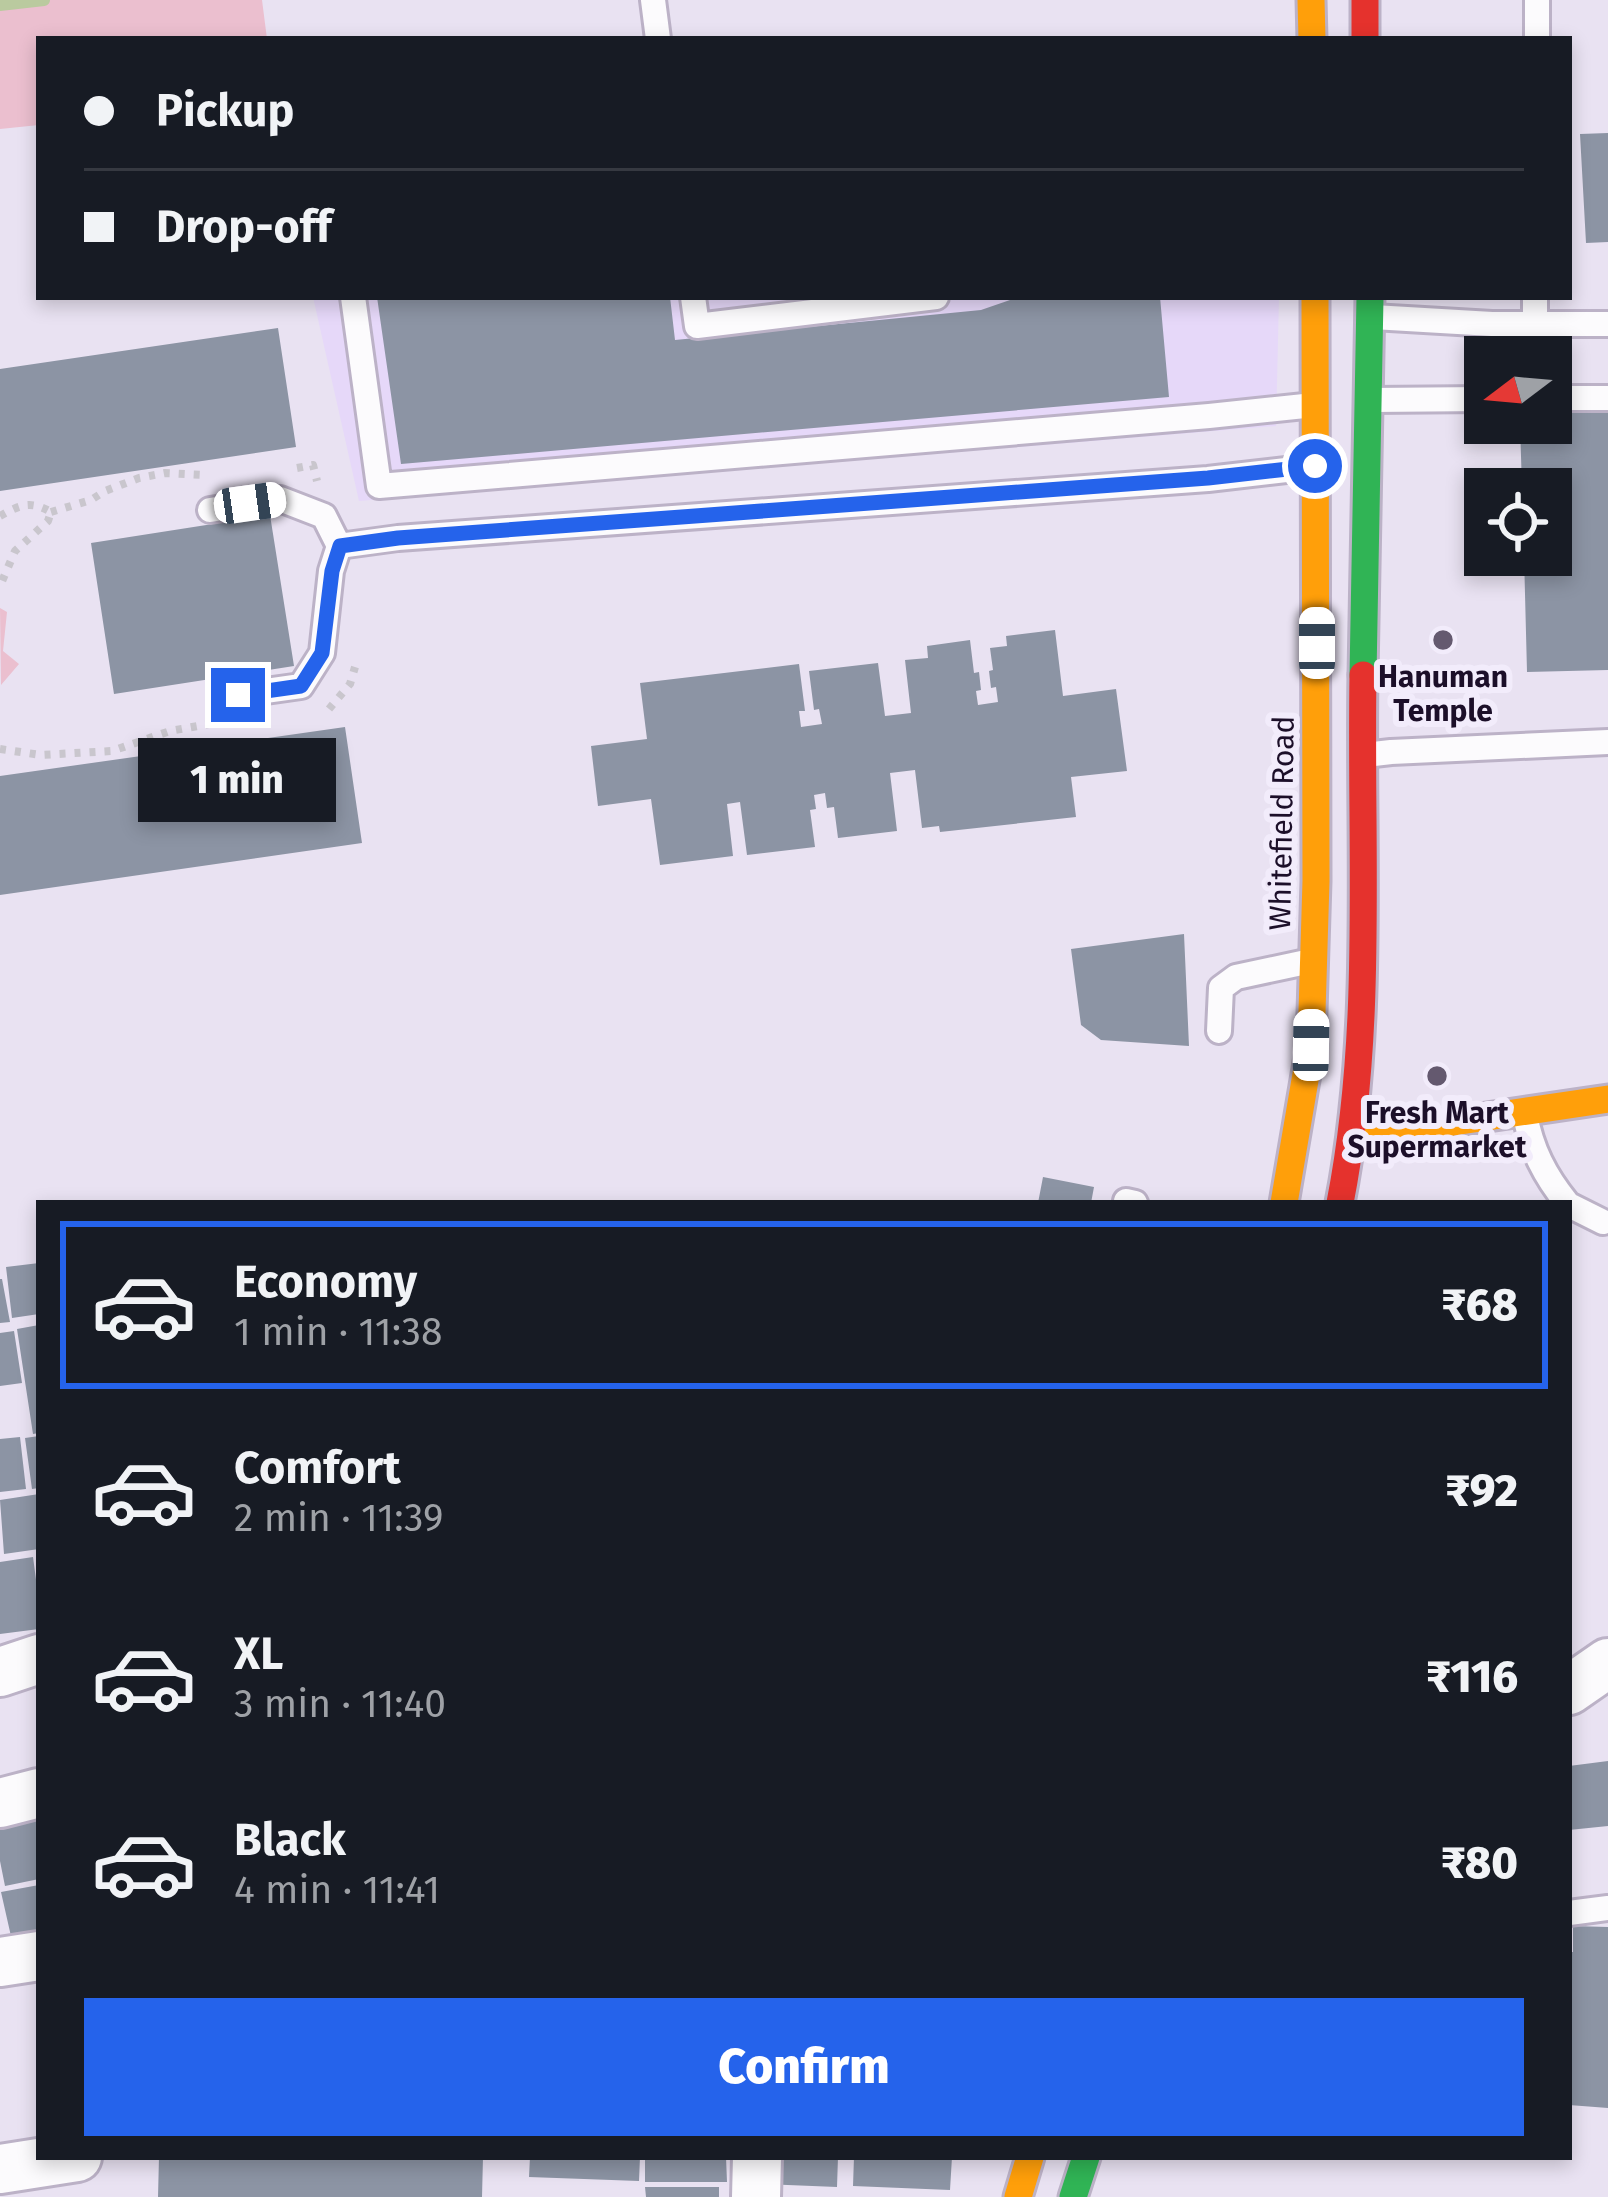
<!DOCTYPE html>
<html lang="en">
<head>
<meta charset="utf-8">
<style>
  :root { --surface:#171b24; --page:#20242c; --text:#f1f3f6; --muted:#9ea1a6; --line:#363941; --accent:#2563eb }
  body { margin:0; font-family:"Fira Sans",sans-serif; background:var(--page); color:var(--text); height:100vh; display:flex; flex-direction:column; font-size:45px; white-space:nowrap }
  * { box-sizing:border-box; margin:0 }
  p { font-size:39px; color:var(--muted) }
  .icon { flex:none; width:66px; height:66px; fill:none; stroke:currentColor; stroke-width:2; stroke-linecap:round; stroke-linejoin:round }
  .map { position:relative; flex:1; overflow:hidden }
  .drawer { position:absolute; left:36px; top:1200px; width:1536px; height:960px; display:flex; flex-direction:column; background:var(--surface); border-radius:0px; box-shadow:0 6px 18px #0003 }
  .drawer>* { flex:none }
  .guide { position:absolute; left:36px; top:36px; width:1536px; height:264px; border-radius:0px; box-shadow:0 6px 18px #0003; display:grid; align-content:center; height:264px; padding:0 48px; background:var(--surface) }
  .needle { width:78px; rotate:254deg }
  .controls { position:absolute; left:1464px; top:336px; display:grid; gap:24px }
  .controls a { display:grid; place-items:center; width:108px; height:108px; border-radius:0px; background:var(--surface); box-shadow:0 6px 18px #0003; font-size:60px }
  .end { position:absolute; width:54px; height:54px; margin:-27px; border:15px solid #2563eb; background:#fff; box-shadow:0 0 0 6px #fff }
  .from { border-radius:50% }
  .bubble { position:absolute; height:84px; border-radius:0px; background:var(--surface); box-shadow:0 6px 18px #0003; font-size:39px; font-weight:800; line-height:84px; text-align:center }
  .car { position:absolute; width:36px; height:72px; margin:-36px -18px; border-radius:15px; box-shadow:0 0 9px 3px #0007; background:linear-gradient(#fff 24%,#345 0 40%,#fff 0 76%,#345 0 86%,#fff 0) }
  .guide b { display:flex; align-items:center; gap:42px; height:114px; font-size:45px }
  .guide b+b { border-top:3px solid var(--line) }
  .guide i { width:30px; height:30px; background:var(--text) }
  ul { padding:21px 0 0; list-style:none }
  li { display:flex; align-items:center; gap:36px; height:168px; margin:0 24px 18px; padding:0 24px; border:6px solid transparent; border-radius:0px }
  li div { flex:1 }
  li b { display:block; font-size:45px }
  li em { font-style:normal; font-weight:800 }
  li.selected { border-color:var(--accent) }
  li>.icon { width:108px; height:108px; stroke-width:1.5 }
  .primary-button { display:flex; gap:24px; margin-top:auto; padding:24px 48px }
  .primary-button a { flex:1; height:138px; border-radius:0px; background:var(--accent); color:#fff; font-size:48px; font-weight:800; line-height:138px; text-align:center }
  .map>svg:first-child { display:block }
  .built { fill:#e6d8f9 }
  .green { fill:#ebbfcf }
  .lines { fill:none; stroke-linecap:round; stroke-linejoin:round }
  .stream { stroke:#baca9f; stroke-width:12 }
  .building { fill:#8c94a4 }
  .lane-casing { stroke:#bcb2c7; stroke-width:30 }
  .street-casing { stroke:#bcb2c7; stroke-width:54 }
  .fast-casing { stroke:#bcb2c7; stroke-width:33 }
  .slow-casing { stroke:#bcb2c7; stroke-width:33 }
  .jam-casing { stroke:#bcb2c7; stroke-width:33 }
  .path { stroke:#c9c6cd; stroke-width:8; stroke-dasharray:6 9; stroke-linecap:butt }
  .lane { stroke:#fcfbfd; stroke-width:24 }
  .street { stroke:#fcfbfd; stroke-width:48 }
  .fast { stroke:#30b455; stroke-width:27 }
  .slow { stroke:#ff9f0a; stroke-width:27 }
  .jam { stroke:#e5322d; stroke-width:27 }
  .route { stroke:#2563eb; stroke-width:15 }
  .poi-dot { fill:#64596f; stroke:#f2ecfb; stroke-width:4.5 }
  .labels { text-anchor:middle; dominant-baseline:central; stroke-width:12; stroke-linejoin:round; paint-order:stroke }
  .poi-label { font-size:30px; font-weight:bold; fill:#1c0f29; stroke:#f2ecfb }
  .street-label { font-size:30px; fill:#1c0f29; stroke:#f2ecfb }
</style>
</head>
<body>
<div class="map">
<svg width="1608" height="2197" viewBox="0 0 1608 2197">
  <rect width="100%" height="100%" fill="#e9e2f2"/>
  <path class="built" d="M 313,297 L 1279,297 L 1276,426 L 359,501 Z"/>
  <path class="green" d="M 0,0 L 262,0 L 267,39 L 39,39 L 39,125 L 0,129 Z
    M 0,608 L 7,612 L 3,651 L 19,664 L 1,685 Z"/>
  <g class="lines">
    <path class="stream" d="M 0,5 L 44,0"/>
  </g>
  <path class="building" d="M 1608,133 L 1608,242 L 1586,243 L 1580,134 Z
    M 377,297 L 670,297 L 675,340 L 981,310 L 1019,297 L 1160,297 L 1169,397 L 401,464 Z
    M 278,328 L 296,447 L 0,491 L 0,369 Z
    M 1608,404 L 1608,670 L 1527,672 L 1524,555 L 1551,555 L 1551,489 L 1522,489 L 1520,423 L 1551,423 L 1551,405 Z
    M 270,515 L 294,666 L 114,694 L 91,543 Z
    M 1055,630 L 1063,696 L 1116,689 L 1127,771 L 1071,777 L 1076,817 L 940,832 L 939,826 L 922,828 L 915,770 L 890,773 L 897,831 L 838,838 L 834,807 L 827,808 L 825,793 L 814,795 L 816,809 L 810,810 L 815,847 L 747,855 L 740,802 L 727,804 L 733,856 L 660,865 L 651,799 L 598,806 L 591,746 L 647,739 L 640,683 L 799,664 L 805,711 L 799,711 L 801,727 L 822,724 L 819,709 L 814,710 L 809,671 L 878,663 L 885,716 L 911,713 L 905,660 L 928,658 L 927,646 L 970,640 L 974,673 L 979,672 L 981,690 L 976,691 L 978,705 L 998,702 L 996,687 L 991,688 L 989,671 L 993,670 L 990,648 L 1007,646 L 1006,636 Z
    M 345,727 L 362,843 L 0,895 L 0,776 Z
    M 1184,934 L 1189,1046 L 1101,1040 L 1081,1025 L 1071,949 Z
    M 1043,1177 L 1094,1187 L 1091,1203 L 1038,1203 Z
    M 39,1263 L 39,1314 L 12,1318 L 6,1267 Z
    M 0,1279 L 2,1279 L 10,1322 L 0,1323 Z
    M 39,1325 L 39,1433 L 33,1434 L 17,1329 Z
    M 14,1331 L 22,1383 L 0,1386 L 0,1333 Z
    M 39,1436 L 39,1488 L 32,1489 L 25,1438 Z
    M 20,1437 L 26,1489 L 0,1492 L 0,1439 Z
    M 39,1494 L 39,1549 L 4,1554 L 0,1500 Z
    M 33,1557 L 39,1602 L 39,1629 L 0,1634 L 0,1562 Z
    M 1608,1761 L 1608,1826 L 1569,1830 L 1569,1766 Z
    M 39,1820 L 39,1879 L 5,1886 L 0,1861 L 0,1827 Z
    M 39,1885 L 39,1949 L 15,1954 L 1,1892 Z
    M 1573,1926 L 1608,1927 L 1608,2108 L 1569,2105 L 1569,1952 L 1573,1952 Z
    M 159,2157 L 483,2157 L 482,2197 L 158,2197 Z
    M 530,2157 L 640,2157 L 639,2181 L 529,2177 Z
    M 645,2157 L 726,2157 L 727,2182 L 645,2182 Z
    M 764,2157 L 838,2157 L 837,2187 L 763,2184 Z
    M 854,2157 L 952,2157 L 950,2190 L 853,2186 Z
    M 645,2187 L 719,2187 L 719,2197 L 646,2197 Z"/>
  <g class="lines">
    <g class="lane-casing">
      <path id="lane" d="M 653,0 L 658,39
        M 1537,39 L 1537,0
        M 353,297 L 379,486 L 1209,416 L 1314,405
        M 693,297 L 697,326 L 936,297
        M 1373,317 L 1492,324 L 1608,324
        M 1535,324 L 1535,297
        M 1551,398 L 1608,398
        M 1372,400 L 1485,399
        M 210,510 L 280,499 L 324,516 L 339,546 L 331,571 L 322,653 L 301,686 L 238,695
        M 339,546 L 398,538 L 1208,479 L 1312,467
        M 1365,755 L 1391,752 L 1608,742
        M 1219,1031 L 1221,988 L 1236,977 L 1311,961
        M 1525,1114 C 1531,1149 1545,1176 1567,1203
        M 1126,1201 L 1135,1203
        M 1569,1205 L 1603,1222
        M 1569,1913 L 1608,1908"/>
    </g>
    <g class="street-casing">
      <path id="street" d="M 0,1672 L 39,1659
        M 1569,1690 L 1608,1663
        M 0,1803 L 39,1793
        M 0,1962 L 39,1956
        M 0,2169 L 77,2157
        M 756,2197 L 757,2157"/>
    </g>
    <g class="fast-casing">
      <path id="fast" d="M 1363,675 L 1370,297
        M 1073,2197 L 1086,2157"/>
    </g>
    <g class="slow-casing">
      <path id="slow" d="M 1311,0 L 1312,39
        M 1353,1137 L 1608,1099
        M 1284,1203 L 1311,1045 L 1316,881 L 1315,297
        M 1018,2197 L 1030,2157"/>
    </g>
    <g class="jam-casing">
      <path id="jam" d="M 1365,0 L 1365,39
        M 1340,1203 C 1374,1029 1360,851 1363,675"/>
    </g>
    <path class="path" d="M 297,468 L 313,465 L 317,481
      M 51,512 L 91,500 L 105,491 L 139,478 L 165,473 L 204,475
      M 0,516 C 20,505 30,500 51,512 L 48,521 L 15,551 L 0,586
      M 329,709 L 350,684 L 355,667
      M 0,749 L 41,755 L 112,751 L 170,731 L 220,722"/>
    <use href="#lane" class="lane"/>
    <use href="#street" class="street"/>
    <use href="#fast" class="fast"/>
    <use href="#slow" class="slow"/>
    <use href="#jam" class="jam"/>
  </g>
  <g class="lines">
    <path class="route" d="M 238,695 L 301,686 L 322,653 L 332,571 L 340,546 L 398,538 L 1208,478 L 1315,466"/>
  </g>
  <g class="poi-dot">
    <circle cx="1443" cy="640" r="12"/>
    <circle cx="1437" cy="1076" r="12"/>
  </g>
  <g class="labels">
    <g class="poi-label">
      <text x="1443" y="677">Hanuman<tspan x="1443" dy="34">Temple</tspan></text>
      <text x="1437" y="1113">Fresh Mart<tspan x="1437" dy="34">Supermarket</tspan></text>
    </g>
    <g class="street-label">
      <text transform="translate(1282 823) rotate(-89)">Whitefield Road</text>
    </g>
  </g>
</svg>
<div class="controls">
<a><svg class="needle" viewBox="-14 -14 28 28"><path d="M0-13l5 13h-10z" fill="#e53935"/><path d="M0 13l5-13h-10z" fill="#9ea1a6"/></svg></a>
<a><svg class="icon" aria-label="locate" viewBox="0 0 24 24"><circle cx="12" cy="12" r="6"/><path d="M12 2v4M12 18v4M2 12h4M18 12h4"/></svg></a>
</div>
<i class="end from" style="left:1315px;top:466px"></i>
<i class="end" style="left:238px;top:695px"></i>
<div class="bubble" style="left:138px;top:738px;width:198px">1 min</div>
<i class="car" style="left:250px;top:503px;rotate:82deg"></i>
<i class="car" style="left:1317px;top:643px;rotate:0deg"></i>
<i class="car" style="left:1311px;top:1045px;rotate:1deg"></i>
<div class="guide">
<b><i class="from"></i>Pickup</b>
<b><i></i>Drop-off</b>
</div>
<section class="drawer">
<ul>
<li class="selected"><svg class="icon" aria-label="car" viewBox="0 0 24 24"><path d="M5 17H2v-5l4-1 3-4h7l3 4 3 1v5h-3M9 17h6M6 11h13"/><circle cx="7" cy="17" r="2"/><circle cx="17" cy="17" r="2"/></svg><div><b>Economy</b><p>1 min · 11:38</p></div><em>₹68</em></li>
<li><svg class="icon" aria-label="car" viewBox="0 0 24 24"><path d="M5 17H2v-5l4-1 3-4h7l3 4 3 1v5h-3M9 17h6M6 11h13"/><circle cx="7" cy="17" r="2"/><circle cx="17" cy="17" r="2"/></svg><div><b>Comfort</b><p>2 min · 11:39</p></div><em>₹92</em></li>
<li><svg class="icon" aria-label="car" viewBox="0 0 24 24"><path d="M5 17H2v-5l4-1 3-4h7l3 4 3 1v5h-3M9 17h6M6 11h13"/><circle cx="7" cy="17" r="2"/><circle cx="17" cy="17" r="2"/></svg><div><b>XL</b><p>3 min · 11:40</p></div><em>₹116</em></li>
<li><svg class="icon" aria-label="car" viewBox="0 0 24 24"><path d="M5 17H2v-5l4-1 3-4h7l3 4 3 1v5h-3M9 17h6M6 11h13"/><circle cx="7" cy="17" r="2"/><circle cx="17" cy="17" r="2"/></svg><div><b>Black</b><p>4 min · 11:41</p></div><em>₹80</em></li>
</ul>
<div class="primary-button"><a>Confirm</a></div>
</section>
</div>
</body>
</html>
